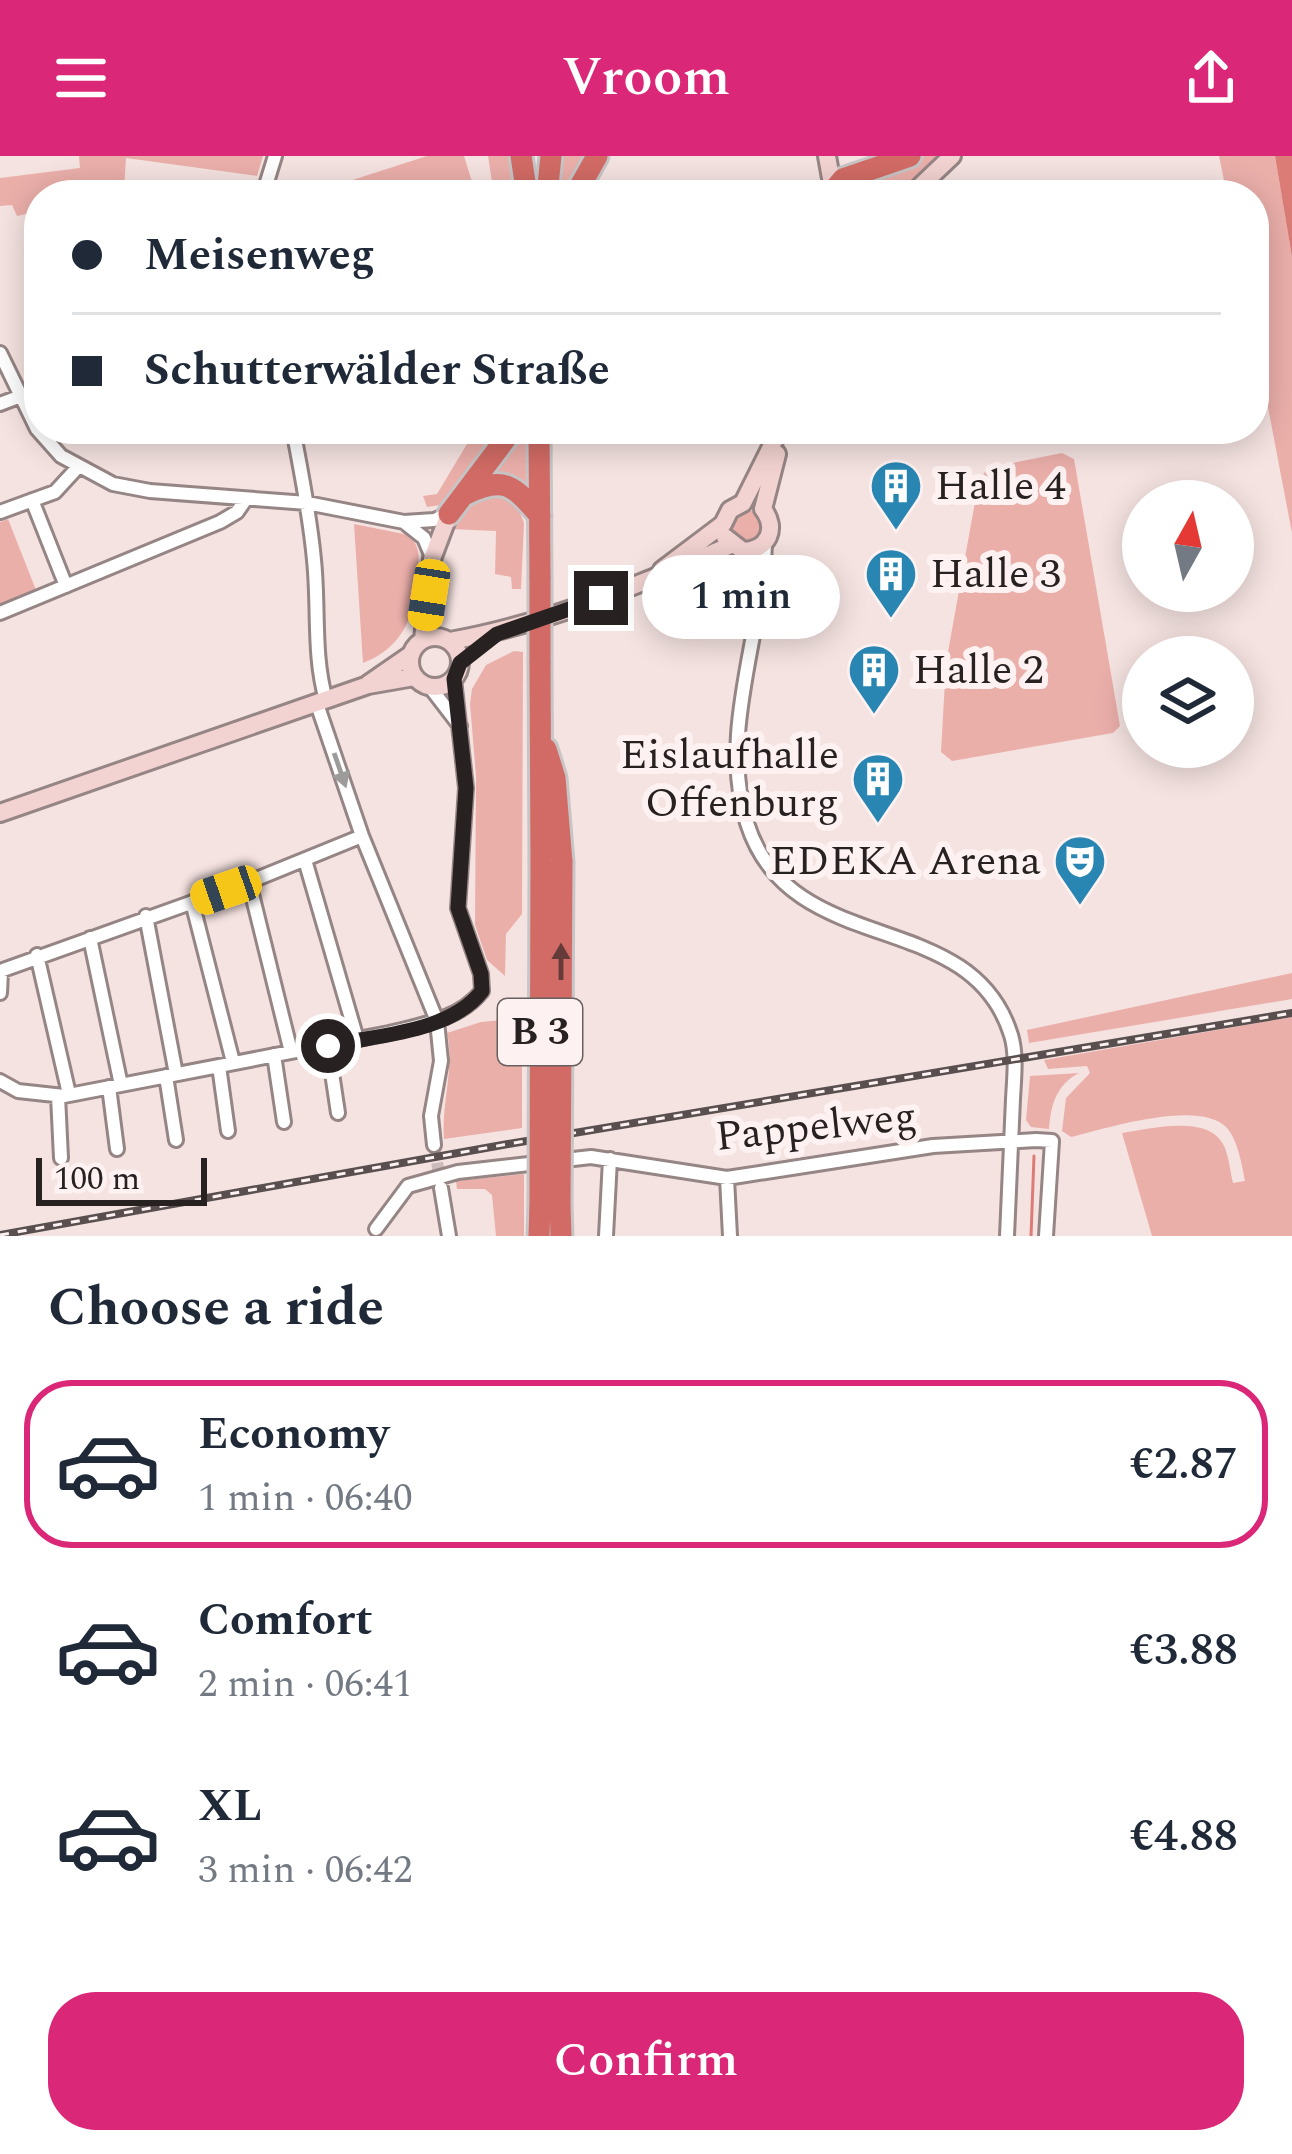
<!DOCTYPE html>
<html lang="en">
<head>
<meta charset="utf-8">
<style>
  :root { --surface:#fff; --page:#f2f2f3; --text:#1f2937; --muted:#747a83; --line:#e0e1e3; --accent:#db2777 }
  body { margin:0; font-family:Spectral,serif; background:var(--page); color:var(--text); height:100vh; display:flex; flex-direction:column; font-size:45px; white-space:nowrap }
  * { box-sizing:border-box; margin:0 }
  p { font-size:39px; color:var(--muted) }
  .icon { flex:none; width:66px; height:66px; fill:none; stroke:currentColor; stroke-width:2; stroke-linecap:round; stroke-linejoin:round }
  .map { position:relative; height:1080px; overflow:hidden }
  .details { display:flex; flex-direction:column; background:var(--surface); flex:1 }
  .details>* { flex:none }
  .guide { position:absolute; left:24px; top:24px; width:1245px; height:264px; border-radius:48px; box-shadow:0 6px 30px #0003; display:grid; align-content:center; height:264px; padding:0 48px; background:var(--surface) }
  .needle { width:78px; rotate:8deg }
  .buttons { position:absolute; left:1122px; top:324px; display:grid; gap:24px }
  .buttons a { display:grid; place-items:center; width:132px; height:132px; border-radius:50%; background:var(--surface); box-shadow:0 6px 30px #0003; font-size:60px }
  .scale { position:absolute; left:36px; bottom:30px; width:171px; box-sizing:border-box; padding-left:12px; border:6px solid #282121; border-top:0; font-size:33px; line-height:42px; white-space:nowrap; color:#282121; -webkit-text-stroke:9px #fdf2f1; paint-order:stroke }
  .end { position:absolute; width:54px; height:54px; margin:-27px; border:15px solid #282121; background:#fff; box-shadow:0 0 0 6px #fff }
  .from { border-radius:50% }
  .bubble { position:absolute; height:84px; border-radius:42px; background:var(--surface); box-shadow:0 6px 30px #0003; font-size:39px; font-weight:600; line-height:84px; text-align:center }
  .car { position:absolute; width:36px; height:72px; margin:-36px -18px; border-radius:15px; box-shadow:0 0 9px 3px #0007; background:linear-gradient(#f5c518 24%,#345 0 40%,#f5c518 0 76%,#345 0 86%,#f5c518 0) }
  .guide b { display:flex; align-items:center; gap:42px; height:114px; font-size:45px }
  .guide b+b { border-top:3px solid var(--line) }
  .guide i { width:30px; height:30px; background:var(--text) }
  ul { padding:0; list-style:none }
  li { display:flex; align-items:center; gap:36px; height:168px; margin:0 24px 18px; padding:0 24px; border:6px solid transparent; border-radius:48px }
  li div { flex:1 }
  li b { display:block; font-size:45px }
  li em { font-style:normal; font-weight:600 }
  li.active { border-color:var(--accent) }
  li>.icon { width:108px; height:108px; stroke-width:1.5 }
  h2 { padding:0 48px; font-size:54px; line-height:144px }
  .cta { display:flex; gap:24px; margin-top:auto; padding:24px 48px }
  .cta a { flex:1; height:138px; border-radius:48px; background:var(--accent); color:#fff; font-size:48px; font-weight:600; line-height:138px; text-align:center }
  header { display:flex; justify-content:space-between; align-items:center; height:156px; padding:0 48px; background:var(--accent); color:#fff; font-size:54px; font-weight:600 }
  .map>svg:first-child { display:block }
  .green { fill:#ebafaa }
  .water { fill:#db7c76 }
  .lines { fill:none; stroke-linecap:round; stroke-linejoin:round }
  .stream { stroke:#db7c76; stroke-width:3 }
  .street-tunnel { stroke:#ccbcbb; stroke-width:12; stroke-dasharray:12 6; stroke-linecap:butt }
  .street-casing { stroke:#958584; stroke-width:18 }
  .secondary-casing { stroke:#958584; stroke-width:22 }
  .highway-casing { stroke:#c7c5c5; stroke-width:27 }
  .street { stroke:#fff; stroke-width:12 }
  .secondary { stroke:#f2d3d1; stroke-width:16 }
  .highway { stroke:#d26b65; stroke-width:21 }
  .rail-casing { stroke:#594f4f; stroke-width:8 }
  .rail { stroke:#fdf2f1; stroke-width:3; stroke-dasharray:9; stroke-linecap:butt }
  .highway-bridge-casing { stroke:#c7c5c5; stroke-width:27; stroke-linecap:butt }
  .highway-bridge { stroke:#d26b65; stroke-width:21 }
  .oneway { fill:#9e9b9b }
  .oneway2 { fill:#643b39 }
  .route { stroke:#282121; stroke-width:15 }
  .labels { text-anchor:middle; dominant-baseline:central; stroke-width:12; stroke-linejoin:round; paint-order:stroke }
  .shield { fill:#fdf2f1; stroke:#68605f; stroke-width:3 }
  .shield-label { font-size:39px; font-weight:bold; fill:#282121 }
  .poi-label { font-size:42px; fill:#282121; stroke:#fdf2f1; text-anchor:start }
  .street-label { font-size:42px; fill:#282121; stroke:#fdf2f1 }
</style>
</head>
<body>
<header><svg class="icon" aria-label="menu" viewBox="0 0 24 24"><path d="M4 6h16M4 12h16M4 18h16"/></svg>Vroom<svg class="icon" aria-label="share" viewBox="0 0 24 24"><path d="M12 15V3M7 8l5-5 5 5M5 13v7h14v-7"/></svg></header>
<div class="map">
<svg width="1292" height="1080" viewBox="0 0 1292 1080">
  <rect width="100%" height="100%" fill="#f5e3e1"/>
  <path class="green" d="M 79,0 L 263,0 L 257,20 L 126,2 L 124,34 L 103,39 L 39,39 L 39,55 L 17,60 L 12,49 L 0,50 L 0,22 L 80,12 Z
    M 427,0 L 464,0 L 476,39 L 306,39 Z
    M 488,0 L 512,0 L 517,39 L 494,39 Z
    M 559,0 L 589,0 L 569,39 L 555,39 Z
    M 925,0 L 938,0 L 904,39 L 841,39 L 843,30 Z
    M 1219,0 L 1275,0 L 1292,101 L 1292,377 L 1254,178 L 1254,39 L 1227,39 Z
    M 476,273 L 505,273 L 451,342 L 441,349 L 427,351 L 423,340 L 437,338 Z
    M 520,273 L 527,273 L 526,336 L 484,326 Z
    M 1062,297 L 1074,303 L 1120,570 L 1113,577 L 952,605 L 941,596 L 946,507 L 979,324 L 988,312 Z
    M 494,334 L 515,344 L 524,367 L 521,433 L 512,433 L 511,421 L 495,418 L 496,375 L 450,373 L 465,351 Z
    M729 371a17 17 0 1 1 34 0a17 17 0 1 1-34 0Z
    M 8,363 L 36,434 L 0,448 L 0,366 Z
    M 354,368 L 409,379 C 420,391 419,399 418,415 C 416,456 405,491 363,507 Z
    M 514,495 L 523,496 L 522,758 L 506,778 L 505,820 L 487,804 L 475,769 L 476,620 L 470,548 L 472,533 L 486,509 Z
    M 1292,817 L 1292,843 L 1029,887 L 1027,874 Z
    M 1292,861 L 1292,1080 L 1152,1080 L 1122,977 C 1149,973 1207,958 1223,988 C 1229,999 1230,1015 1233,1027 L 1245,1025 C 1242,1009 1238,985 1227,972 C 1200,942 1104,973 1071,981 L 1062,975 L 1066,942 L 1090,917 L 1087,910 L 1048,913 L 1044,904 Z
    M 522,862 L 522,972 L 444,983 C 441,948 455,910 447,877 L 481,866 Z
    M 1079,917 C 1056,929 1051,949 1049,973 L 1031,971 L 1026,964 L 1030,920 Z
    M 524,1018 L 524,1080 L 496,1080 L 492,1039 L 485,1033 L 457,1033 L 456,1025 Z"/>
  <path class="water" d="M 1275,0 L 1292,0 L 1292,101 Z"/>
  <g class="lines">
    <path class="stream" d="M 1031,1080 L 1034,1000"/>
    <path class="street-tunnel" d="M 434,989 L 441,1029"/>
    <g class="street-casing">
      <path id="street" d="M 263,39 L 275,0
        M 0,197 L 37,273 L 61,300 L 113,328 L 150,335 L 307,347 L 404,366 L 434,364 L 449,358
        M 0,248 L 21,240
        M 293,273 C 301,316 310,359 314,404 C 319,451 313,499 326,544
        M 32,344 L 66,430
        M 0,356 L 55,336 L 78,311
        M 405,367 L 424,382 L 432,401
        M 765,386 C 763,479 718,575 747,667 C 791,806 970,748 1011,879 C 1017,898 1014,923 1013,943 C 1011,989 1009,1034 1007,1080
        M 743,395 L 760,429
        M 0,457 L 220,366 L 237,356 L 246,343
        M 430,531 L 460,570
        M 317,548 L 362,680 L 437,865 L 441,905 L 431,960 L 434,989
        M 305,704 L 357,883
        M 249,726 L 291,896
        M 192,746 L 233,906
        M 146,760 L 176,918
        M 90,782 L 121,929
        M 37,799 L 69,938
        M 0,815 L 249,726 L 362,680
        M 0,837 L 1,815
        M 328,890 L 338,957
        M 274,899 L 284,966
        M 219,910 L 228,975
        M 166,920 L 176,984
        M 0,925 L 18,935 L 64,940 L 389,877 C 422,869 460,863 482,835 L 481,818 L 458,752 L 466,632 L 454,523
        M 109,931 L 117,993
        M 58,940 L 61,1002
        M 727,1022 L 730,1080
        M 441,1032 L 449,1080
        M 376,1073 L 408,1030 L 458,1016 L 591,1001 L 727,1022 L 933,990 L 1036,984 L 1052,985 L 1046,1080
        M 606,1080 L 610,1003"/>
    </g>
    <g class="secondary-casing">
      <path id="secondary" d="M 827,0 L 834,39
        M 911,39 L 952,0
        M 725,381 L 743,395 C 768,394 778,373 763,353 L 777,298
        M 662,414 L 723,368 L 730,354 L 743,347 L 780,273
        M410 506a25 25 0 1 1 50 0a25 25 0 1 1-50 0Z
        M 423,483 L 432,403 L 449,358
        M 450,485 C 547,468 641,428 731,389
        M 368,528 L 410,499
        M 0,657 L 368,529 L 414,521"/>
    </g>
    <g class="highway-casing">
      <path id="highway" d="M 521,0 L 527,39
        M 833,35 L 843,23 L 910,0
        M 547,39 L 551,0
        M 575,39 L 597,0
        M 539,273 L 540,422
        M 466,338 C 505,319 514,330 540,360
        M 449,358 L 513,273
        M 540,506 L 541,704
        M 546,593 L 555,622 L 562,706
        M 560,1049 L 561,1080
        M 539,1080 L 540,1048"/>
    </g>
    <use href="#street" class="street"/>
    <use href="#secondary" class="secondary"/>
    <use href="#highway" class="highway"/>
    <g class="rail-casing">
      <path id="rail" d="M 0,1079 L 508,988 L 1292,857"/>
    </g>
    <use href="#rail" class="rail"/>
    <g class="highway-bridge-casing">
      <path id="highway-bridge" d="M 540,506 L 540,422
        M 540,1048 L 541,704
        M 560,1049 L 562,706"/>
    </g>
    <use href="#highway-bridge" class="highway-bridge"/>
  </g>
  <defs><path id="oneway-solid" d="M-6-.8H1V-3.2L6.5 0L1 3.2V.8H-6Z" transform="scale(3)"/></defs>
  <use class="oneway" href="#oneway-solid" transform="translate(340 614) rotate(71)"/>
  <use class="oneway2" href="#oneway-solid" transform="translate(561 806) rotate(-90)"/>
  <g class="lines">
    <path class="route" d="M 328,890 C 376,879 450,877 482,835 L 481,818 L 458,752 L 466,632 L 454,523 L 460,507 L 497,478 L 601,442"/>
  </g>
  <defs>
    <g id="building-pin" transform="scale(2.7)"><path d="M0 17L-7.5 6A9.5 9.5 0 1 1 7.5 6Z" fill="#2986b2" stroke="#fdf2f1"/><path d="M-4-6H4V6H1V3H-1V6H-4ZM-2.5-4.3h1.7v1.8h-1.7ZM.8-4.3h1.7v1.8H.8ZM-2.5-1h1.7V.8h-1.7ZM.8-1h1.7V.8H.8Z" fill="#fff"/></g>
    <g id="theatre-pin" transform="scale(2.7)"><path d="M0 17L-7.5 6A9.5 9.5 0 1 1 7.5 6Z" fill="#2986b2" stroke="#fdf2f1"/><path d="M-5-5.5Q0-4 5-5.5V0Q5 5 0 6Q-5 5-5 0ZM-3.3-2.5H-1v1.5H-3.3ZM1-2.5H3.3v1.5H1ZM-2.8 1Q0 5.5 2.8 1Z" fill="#fff"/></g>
  </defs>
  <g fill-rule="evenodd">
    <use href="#building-pin" x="896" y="330"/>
    <use href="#building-pin" x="891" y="418"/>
    <use href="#building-pin" x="874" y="514"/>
    <use href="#building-pin" x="878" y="623"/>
    <use href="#theatre-pin" x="1080" y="705"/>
  </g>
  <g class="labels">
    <rect class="shield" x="498" y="843" width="84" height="66" rx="9"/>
    <g class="shield-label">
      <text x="540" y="876">B 3</text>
    </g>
    <g class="poi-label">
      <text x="935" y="330">Halle 4</text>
      <text x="930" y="418">Halle 3</text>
      <text x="913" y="514">Halle 2</text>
      <text x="839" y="599" text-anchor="end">Eislaufhalle<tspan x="839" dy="48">Offenburg</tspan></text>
      <text x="1041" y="705" text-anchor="end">EDEKA Arena</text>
    </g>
    <g class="street-label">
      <text transform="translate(816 971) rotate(-6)">Pappelweg</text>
    </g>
  </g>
</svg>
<div class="buttons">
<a><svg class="needle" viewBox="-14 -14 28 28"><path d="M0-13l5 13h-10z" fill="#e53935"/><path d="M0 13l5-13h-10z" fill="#747a83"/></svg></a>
<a><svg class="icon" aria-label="layers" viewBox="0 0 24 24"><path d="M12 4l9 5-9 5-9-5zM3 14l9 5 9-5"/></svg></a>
</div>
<div class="scale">100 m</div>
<i class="end from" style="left:328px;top:890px"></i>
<i class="end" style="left:601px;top:442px"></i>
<div class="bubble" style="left:642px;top:399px;width:198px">1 min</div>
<i class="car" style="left:429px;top:439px;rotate:189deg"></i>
<i class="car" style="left:226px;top:734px;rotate:251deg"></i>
<div class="guide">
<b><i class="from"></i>Meisenweg</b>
<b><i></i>Schutterwälder Straße</b>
</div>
</div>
<section class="details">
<h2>Choose a ride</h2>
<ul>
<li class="active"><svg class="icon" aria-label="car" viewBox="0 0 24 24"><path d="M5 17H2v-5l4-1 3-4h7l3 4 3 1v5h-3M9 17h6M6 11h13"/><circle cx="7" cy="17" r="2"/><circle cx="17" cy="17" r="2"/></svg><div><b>Economy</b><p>1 min · 06:40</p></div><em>€2.87</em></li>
<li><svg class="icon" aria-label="car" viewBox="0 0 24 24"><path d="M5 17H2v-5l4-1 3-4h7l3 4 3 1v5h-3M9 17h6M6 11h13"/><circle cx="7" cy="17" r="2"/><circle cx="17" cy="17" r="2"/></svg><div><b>Comfort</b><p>2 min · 06:41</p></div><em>€3.88</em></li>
<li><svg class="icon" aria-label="car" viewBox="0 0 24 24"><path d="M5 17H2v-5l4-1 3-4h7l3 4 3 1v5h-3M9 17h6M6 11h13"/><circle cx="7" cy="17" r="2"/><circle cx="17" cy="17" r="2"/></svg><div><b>XL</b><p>3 min · 06:42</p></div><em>€4.88</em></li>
</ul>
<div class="cta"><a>Confirm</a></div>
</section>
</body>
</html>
